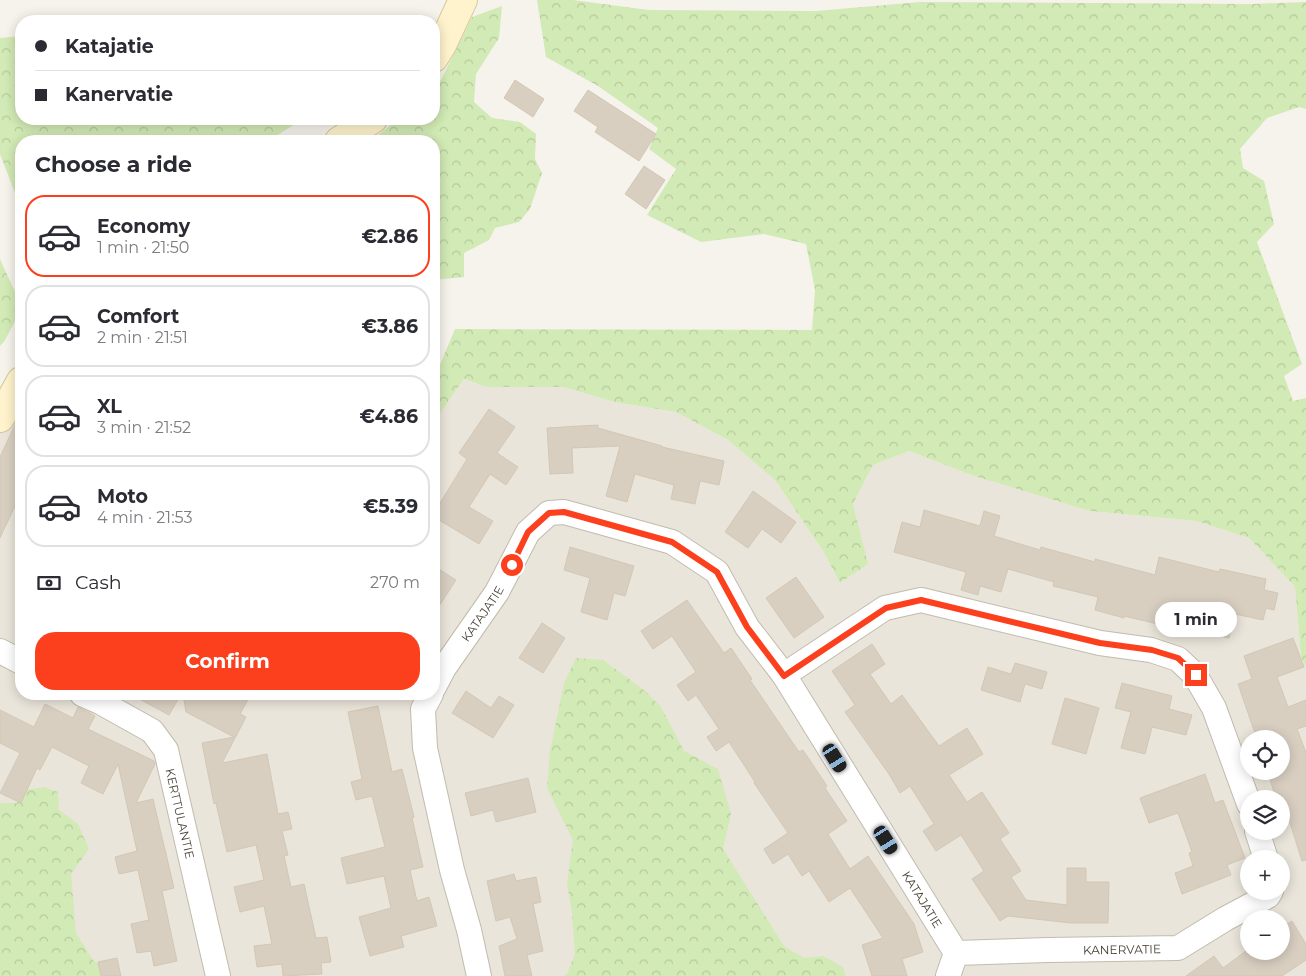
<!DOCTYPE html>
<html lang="en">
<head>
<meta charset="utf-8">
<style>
  :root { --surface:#fff; --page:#f7f7f7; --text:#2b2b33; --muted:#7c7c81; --line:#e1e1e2; --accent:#fc3f1d }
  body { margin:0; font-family:Montserrat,sans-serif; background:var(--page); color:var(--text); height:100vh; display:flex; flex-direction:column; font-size:19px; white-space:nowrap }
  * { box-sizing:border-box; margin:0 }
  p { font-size:16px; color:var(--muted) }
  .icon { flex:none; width:28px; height:28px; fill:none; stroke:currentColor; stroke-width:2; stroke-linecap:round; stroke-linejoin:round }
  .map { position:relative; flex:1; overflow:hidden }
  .drawer { position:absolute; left:15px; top:135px; width:425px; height:565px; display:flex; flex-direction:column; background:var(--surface); border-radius:20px; box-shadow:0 2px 12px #0003 }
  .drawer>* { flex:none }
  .top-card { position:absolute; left:15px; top:15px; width:425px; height:110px; border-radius:20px; box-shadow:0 2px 12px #0003; display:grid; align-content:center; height:110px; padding:0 20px; background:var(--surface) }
  .controls { position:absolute; left:1240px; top:730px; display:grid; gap:10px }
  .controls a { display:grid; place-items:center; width:50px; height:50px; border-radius:50%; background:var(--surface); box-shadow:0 2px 12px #0003; font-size:25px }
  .end { position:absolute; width:22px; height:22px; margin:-11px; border:6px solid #fc3f1d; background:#fff; box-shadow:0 0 0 2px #fff }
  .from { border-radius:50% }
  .bubble { position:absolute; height:35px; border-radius:18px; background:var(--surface); box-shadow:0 2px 12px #0003; font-size:16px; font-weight:700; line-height:35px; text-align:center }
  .car { position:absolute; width:15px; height:30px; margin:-15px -8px; border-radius:6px; box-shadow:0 0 4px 1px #0007; background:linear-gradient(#222 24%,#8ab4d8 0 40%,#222 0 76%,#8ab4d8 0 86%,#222 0) }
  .top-card b { display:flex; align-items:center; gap:18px; height:48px; font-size:19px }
  .top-card b+b { border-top:1px solid var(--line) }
  .top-card i { width:12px; height:12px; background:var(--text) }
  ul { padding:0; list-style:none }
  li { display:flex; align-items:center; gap:15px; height:82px; margin:0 10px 8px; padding:0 10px; border:2px solid var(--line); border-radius:20px }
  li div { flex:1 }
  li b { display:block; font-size:19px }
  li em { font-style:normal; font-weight:700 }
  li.current { border-color:var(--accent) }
  li>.icon { width:45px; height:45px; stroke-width:1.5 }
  h2 { padding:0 20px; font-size:22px; line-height:60px }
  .pay { display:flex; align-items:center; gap:12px; height:55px; padding:0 20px; font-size:19px }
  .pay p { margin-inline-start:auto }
  .primary-button { display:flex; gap:10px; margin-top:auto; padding:10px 20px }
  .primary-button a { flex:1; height:58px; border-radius:20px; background:var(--accent); color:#fff; font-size:20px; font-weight:700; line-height:58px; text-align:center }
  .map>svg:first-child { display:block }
  .residential { fill:#eae5da; fill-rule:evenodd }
  .forest { fill:url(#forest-crowns) }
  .building { fill:#d8cfc1; stroke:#d3c7b4 }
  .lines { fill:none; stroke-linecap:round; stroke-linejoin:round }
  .street-casing { stroke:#c2bbae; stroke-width:26 }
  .secondary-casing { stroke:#d6c79b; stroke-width:30 }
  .street { stroke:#fff; stroke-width:24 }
  .secondary { stroke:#fff3cd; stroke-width:28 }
  .route { stroke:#fc3f1d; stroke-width:6 }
  .labels { text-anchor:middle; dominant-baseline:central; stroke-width:4; stroke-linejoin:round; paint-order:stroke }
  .street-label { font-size:12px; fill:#4b4439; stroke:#fff }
</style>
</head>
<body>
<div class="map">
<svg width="1306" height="976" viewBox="0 0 1306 976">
  <defs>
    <pattern id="forest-crowns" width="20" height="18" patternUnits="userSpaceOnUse" patternTransform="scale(1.25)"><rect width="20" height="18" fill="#d2eab5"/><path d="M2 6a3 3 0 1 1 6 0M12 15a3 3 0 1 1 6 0" fill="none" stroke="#b6ca9c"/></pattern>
  </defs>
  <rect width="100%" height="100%" fill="#f6f3ec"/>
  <path class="residential" d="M 464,379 L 487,387 L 563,387 L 614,402 L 676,412 L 728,440 L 775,480 L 823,551 L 840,583 L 867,564 L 853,504 L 873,465 L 909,451 L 974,476 L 1090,511 L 1196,521 L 1249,538 L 1295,587 L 1301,657 L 1306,667 L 1306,976 L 0,976 L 0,414 L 21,420 L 21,694 L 434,694 L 434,422 ZM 1249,739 L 1281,739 L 1281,771 L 1249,771 ZM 1249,799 L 1281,799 L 1281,831 L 1249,831 ZM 1249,859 L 1281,859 L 1281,891 L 1249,891 ZM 1249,919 L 1281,919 L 1281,951 L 1249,951 Z"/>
  <path class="forest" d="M 537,0 L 573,0 L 649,10 L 816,11 L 920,2 L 1252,4 L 1306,2 L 1306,109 L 1299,107 L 1267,118 L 1240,149 L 1243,168 L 1264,181 L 1274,224 L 1257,242 L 1302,364 L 1284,376 L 1293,401 L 1306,398 L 1306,667 L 1301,657 L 1295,587 L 1249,538 L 1196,521 L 1090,511 L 974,476 L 909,451 L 873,465 L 853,504 L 868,564 L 840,583 L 823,551 L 775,480 L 728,440 L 676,412 L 614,402 L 563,387 L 487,387 L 464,379 L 434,422 L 434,370 L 439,367 L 455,329 L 812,330 L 815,290 L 806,244 L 764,234 L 701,242 L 647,215 L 676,169 L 649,149 L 658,128 L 598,86 L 546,57 Z
    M 502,6 L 499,38 L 476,74 L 474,102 L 492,118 L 520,122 L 536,134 L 535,159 L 542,173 L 530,209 L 519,222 L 495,228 L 489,240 L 464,253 L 464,277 L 434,280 L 434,141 L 371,141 L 398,119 L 434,119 L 434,87 L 441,80 L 472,17 Z
    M 21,36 L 21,119 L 303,119 L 268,141 L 21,141 L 21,209 L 0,154 L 0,38 Z
    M 0,259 L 21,305 L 21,310 L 5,340 L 0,346 Z
    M 576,658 L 603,660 L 644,690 L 661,707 L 684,751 L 718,769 L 731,814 L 723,849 L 784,946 L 804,958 L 823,956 L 843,967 L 846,976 L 563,976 L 567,974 L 575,954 L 572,913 L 567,883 L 573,840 L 547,788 L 550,751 L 564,683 Z
    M 44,787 L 58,792 L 59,810 L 78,824 L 89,849 L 71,874 L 76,933 L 93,960 L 111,976 L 0,976 L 0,803 L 17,803 L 26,790 Z"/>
  <path class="building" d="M 515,80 L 544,99 L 533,117 L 504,98 Z
    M 588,90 L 656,134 L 639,161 L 595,132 L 598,127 L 574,111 Z
    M 644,166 L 665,180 L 646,209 L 625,194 Z
    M 489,409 L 515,427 L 497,453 L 518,467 L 506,485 L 490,474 L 469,507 L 493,521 L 479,544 L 434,517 L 434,513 L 467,459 L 459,453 Z
    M 21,412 L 21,493 L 0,538 L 0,457 Z
    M 598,425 L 598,428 L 662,446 L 662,447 L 724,461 L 719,485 L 700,481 L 695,504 L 671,499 L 674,485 L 635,474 L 627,502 L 606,496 L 620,446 L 572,448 L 573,473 L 550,474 L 547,428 Z
    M 753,491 L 796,522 L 781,543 L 762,529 L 748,548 L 725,532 Z
    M 924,510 L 980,526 L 984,511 L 1000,516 L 994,536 L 1040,550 L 1041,547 L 1095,562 L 1095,559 L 1155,575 L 1159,557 L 1219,572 L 1220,569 L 1266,579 L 1264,590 L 1278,593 L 1274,610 L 1266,608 L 1263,620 L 1235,614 L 1229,638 L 1205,633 L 1209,616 L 1171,607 L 1166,626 L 1124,616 L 1124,618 L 1095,610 L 1098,597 L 1053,586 L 1054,582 L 1008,569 L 1001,592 L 980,586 L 978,595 L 961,590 L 966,572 L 894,552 L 902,522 L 920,527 Z
    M 570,547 L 634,566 L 625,596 L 614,593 L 607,620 L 581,612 L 590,578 L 564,570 Z
    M 434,566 L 456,580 L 434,614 Z
    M 796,577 L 824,617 L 794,638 L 766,598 Z
    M 687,600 L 724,653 L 731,648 L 752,679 L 750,680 L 799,752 L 803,750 L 827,786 L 825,788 L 847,821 L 828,834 L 850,869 L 868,856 L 914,924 L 923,952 L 902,959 L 907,976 L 872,976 L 862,945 L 883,938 L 850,888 L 829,902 L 809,871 L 802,876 L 788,854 L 773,864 L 764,849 L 788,833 L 754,783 L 755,782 L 729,742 L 716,751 L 707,737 L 719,729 L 696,695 L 688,701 L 677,685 L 696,672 L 672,636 L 653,649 L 641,631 Z
    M 542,623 L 565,638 L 543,673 L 519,658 Z
    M 1293,638 L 1304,667 L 1277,677 L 1288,707 L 1306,700 L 1306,726 L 1297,729 L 1306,753 L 1306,860 L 1302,861 L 1281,794 L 1275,796 L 1269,776 L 1281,772 L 1281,739 L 1257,739 L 1238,684 L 1252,679 L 1244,656 Z
    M 872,644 L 885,664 L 870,674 L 891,704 L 902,695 L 939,746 L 967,728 L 983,754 L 949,775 L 967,802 L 982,792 L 1009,833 L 1000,839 L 1021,871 L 1011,877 L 1026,900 L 1067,905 L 1067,868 L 1086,868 L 1086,882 L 1109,882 L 1108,923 L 1071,923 L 1008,916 L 1000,921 L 972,879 L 984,871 L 961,835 L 936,851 L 923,831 L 934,824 L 910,786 L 900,793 L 889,774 L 845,712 L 855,705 L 832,671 Z
    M 1015,663 L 1047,672 L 1042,689 L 1025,684 L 1020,702 L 981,690 L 988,667 L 1011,674 Z
    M 1122,683 L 1172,696 L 1169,709 L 1192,715 L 1186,735 L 1152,727 L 1145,754 L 1121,748 L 1131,712 L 1115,708 Z
    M 466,691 L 491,708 L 499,696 L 514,705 L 493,738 L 452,713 Z
    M 130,694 L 181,694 L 169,715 Z
    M 183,694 L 251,694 L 240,714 L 246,717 L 222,763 L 267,754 L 278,814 L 288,812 L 292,829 L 282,831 L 288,855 L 284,856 L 291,887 L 304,884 L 316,938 L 327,937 L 331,962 L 321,963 L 322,974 L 283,976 L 282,964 L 257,967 L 254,946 L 272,944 L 264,906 L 240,912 L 234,887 L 264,880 L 256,845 L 227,852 L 216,803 L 214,804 L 202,743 L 234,737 L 186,712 Z
    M 1065,698 L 1099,708 L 1086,754 L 1052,744 Z
    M 45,704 L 73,718 L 78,707 L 95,716 L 88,729 L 154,761 L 155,764 L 136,803 L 153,799 L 174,888 L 162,891 L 177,961 L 154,966 L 151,951 L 137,953 L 131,924 L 149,920 L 138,870 L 119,874 L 115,857 L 137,851 L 118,764 L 103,794 L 81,783 L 89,766 L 52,747 L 40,770 L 37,768 L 21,803 L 0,793 L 20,753 L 0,743 L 0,710 L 34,727 Z
    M 378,706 L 392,772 L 402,769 L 414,817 L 412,818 L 423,867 L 410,870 L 417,901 L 429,897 L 437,926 L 401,936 L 404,947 L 370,956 L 359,917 L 391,908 L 384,876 L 347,884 L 341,858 L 385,847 L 372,796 L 356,800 L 351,782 L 362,779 L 348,712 Z
    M 1205,774 L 1215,803 L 1223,800 L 1245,858 L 1227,865 L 1231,875 L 1182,894 L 1175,873 L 1193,866 L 1189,853 L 1192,852 L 1178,813 L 1149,823 L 1140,798 Z
    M 528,778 L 536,812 L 496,822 L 493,810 L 471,816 L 465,793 Z
    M 514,874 L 516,881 L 536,877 L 541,902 L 533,904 L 543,951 L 527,955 L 532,976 L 505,976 L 499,946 L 517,939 L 510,917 L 496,921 L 487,881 Z
    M 1292,921 L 1306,944 L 1306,960 L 1282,976 L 1186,976 L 1214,956 L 1223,968 L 1246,951 L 1281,951 L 1281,928 Z
    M 117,958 L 121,976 L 101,976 L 98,962 Z"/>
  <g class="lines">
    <g class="street-casing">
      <g id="street">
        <path d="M 0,651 L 21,662"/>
        <path d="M 784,675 L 885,608 L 921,600 L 1100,643 L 1151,650 L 1178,659 L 1195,675 L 1214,708 L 1249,804"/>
        <path id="s1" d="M 434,687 L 444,668 L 497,592 L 528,532 L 549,513 L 564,512 L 672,542 L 717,572 L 747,627 L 784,675 L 956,953 L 948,976"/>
        <path id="s2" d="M 82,694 L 100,702 L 152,731 L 166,750 L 218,976"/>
        <path d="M 431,694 L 423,709 L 425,748 L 452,870 L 469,930 L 479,976"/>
        <path d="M 1257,831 L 1266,859"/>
        <path id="s3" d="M 956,953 L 1048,950 L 1178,948 L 1225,919 L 1268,896 L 1271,891"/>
      </g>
    </g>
    <g class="secondary-casing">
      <path id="secondary" d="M 434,58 L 442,45 L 463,0
        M 339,141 L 373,119
        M 0,418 L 21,381"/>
    </g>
    <use href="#street" class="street"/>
    <use href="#secondary" class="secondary"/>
  </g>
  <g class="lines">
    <path class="route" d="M 512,565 L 528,532 L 549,513 L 564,512 L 672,542 L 717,572 L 747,627 L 784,676 L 886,608 L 921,600 L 1100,643 L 1152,650 L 1178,658 L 1196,675"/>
  </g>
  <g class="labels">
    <g class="street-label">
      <text stroke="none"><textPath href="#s1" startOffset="88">KATAJATIE</textPath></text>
      <text stroke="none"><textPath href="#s2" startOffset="168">KERTTULANTIE</textPath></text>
      <text stroke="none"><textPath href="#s1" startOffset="778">KATAJATIE</textPath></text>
      <text stroke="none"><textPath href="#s3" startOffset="166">KANERVATIE</textPath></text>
    </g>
  </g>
</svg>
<div class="controls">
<a><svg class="icon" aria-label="locate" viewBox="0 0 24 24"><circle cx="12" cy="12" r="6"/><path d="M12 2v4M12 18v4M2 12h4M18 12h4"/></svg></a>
<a><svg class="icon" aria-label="layers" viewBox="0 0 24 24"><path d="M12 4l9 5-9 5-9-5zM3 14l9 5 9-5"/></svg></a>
<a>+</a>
<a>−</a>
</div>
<i class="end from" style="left:512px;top:565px"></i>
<i class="end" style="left:1196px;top:675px"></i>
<div class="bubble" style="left:1155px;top:602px;width:82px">1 min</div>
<i class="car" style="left:835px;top:758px;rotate:148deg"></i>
<i class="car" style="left:886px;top:840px;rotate:148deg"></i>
<div class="top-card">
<b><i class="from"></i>Katajatie</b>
<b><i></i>Kanervatie</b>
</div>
<section class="drawer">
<h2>Choose a ride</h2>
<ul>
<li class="current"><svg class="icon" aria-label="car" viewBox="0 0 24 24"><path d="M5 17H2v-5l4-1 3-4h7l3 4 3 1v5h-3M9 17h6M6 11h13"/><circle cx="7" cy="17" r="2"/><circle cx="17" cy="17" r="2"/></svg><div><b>Economy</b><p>1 min · 21:50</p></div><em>€2.86</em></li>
<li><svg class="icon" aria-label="car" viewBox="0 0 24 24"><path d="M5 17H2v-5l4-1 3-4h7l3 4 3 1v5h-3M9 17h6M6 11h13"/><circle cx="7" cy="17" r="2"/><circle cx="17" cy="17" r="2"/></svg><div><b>Comfort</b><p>2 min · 21:51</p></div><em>€3.86</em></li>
<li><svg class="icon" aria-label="car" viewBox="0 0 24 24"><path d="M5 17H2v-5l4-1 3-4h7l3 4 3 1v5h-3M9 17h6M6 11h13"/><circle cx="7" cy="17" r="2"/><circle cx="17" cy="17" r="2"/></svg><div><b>XL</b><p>3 min · 21:52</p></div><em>€4.86</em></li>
<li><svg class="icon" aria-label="car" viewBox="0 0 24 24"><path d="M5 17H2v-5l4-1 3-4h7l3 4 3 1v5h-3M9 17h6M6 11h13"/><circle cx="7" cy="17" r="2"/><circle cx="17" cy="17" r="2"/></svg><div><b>Moto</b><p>4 min · 21:53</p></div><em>€5.39</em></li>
</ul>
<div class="pay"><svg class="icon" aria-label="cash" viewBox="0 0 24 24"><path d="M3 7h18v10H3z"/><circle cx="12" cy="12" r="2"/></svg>Cash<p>270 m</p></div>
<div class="primary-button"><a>Confirm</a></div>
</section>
</div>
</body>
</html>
